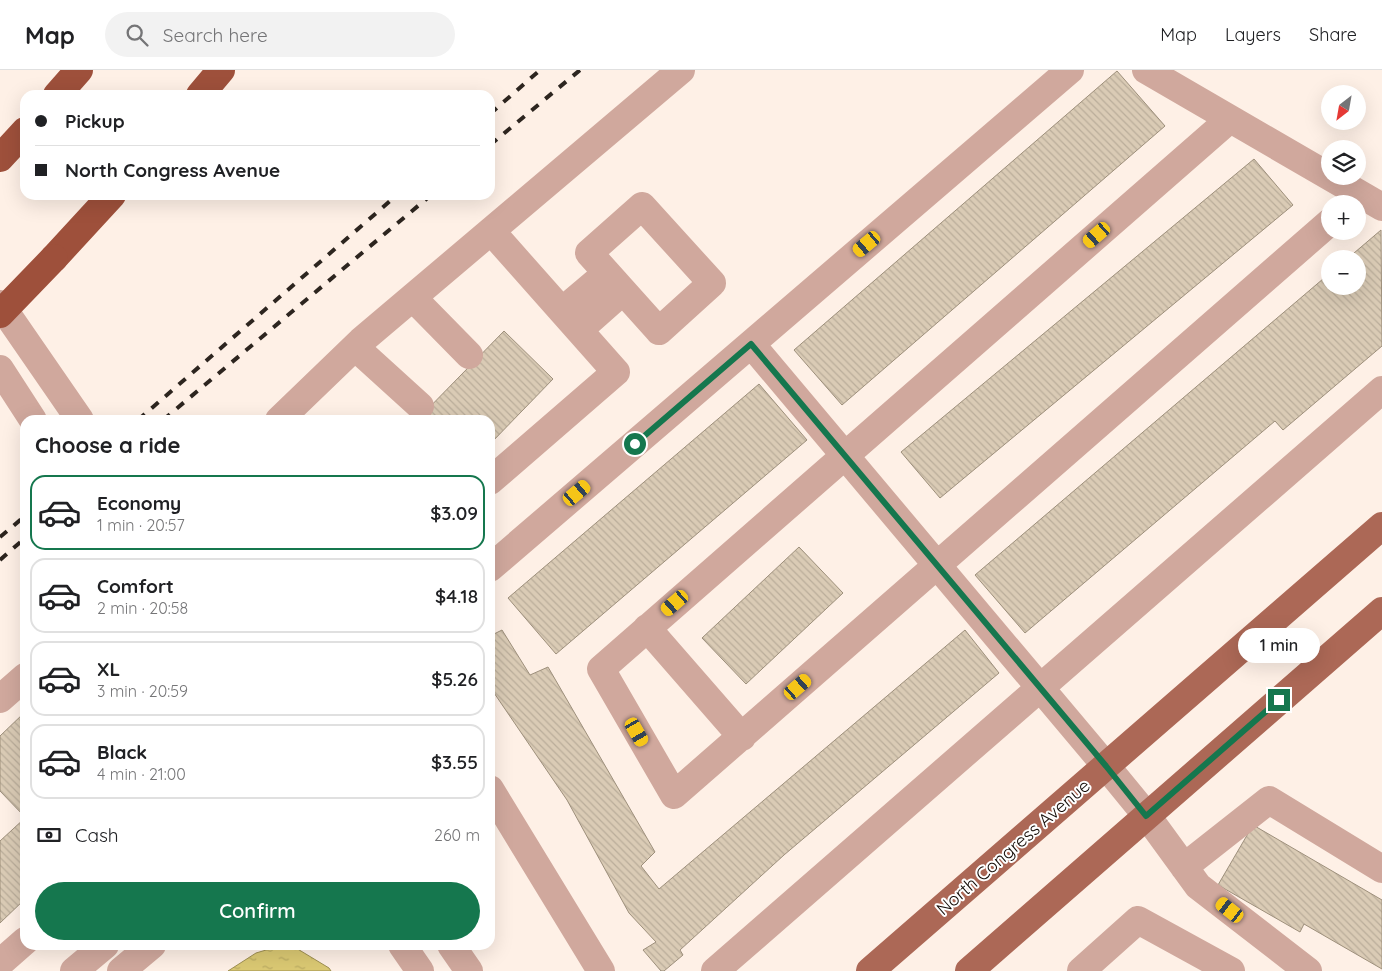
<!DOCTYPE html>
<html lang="en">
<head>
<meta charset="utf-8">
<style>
  :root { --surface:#fff; --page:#f2f2f2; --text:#202124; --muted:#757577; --line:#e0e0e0; --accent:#15774e }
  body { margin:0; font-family:Quicksand,sans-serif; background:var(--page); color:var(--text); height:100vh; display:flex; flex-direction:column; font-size:19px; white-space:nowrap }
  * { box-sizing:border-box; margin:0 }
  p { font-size:16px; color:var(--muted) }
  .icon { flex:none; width:28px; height:28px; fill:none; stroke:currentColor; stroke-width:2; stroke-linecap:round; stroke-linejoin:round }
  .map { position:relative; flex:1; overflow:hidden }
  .side { position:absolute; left:20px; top:345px; width:475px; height:535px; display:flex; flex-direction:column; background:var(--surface); border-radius:15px; box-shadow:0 5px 20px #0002 }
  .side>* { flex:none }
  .top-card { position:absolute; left:20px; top:20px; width:475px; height:110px; border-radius:15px; box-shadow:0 5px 20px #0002; display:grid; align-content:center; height:110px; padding:0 15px; background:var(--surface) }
  .needle { width:32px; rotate:211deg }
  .controls { position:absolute; left:1321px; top:15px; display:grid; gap:10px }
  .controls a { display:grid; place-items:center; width:45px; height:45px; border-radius:50%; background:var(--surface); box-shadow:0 5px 20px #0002; font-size:25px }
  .end { position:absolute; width:22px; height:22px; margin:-11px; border:6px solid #15774e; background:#fff; box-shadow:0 0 0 2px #fff }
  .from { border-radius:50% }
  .bubble { position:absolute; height:35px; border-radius:18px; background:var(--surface); box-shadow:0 5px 20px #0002; font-size:16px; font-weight:600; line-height:35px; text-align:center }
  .car { position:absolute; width:15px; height:30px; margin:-15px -8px; border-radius:6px; box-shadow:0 0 4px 1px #0007; background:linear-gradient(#f5c518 24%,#345 0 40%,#f5c518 0 76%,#345 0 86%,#f5c518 0) }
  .top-card b { display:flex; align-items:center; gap:18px; height:48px; font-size:19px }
  .top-card b+b { border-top:1px solid var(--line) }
  .top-card i { width:12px; height:12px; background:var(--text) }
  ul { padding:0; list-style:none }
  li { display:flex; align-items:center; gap:15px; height:75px; margin:0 10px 8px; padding:0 5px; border:2px solid var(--line); border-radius:15px }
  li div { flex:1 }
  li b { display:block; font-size:19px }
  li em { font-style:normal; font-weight:600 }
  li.current { border-color:var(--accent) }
  li>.icon { width:45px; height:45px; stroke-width:1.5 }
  h2 { padding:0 15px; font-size:22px; line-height:60px }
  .pay { display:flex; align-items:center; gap:12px; height:55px; padding:0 15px; font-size:19px }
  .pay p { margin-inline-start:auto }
  .cta { display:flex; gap:10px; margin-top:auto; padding:10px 15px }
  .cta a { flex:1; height:58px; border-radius:30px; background:var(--accent); color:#fff; font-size:20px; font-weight:600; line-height:58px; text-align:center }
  header { display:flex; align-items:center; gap:30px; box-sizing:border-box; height:70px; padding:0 25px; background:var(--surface); border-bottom:1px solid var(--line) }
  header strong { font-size:24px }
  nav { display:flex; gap:28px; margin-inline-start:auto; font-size:18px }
  .search { width:350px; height:45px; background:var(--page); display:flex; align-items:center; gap:12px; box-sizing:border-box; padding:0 18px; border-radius:28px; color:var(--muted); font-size:19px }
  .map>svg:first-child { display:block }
  .water { fill:url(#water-ripples); stroke:#9f9052 }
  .building { fill:url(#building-back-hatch); stroke:#9d8f7b }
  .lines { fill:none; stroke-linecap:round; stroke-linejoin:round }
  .minor { stroke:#d0a89d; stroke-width:28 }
  .major { stroke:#ac6856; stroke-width:28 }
  .highway { stroke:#9e503b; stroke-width:28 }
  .rail { stroke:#2d251f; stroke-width:4; stroke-dasharray:9 9; stroke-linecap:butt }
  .highway-bridge { stroke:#9e503b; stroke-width:28 }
  .route { stroke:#15774e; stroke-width:6 }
  .labels { text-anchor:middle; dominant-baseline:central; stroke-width:4; stroke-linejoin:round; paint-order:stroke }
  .street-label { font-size:18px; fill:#130b06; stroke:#fff }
</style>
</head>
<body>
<header>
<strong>Map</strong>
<div class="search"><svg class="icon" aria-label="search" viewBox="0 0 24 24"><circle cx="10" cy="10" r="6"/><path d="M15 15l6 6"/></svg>Search here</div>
<nav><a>Map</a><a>Layers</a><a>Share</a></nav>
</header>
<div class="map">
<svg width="1382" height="901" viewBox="0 0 1382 901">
  <defs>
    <pattern id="water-ripples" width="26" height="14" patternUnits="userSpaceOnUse" patternTransform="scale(1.25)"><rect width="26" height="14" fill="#dbc973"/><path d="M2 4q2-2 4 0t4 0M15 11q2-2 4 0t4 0" fill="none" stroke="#bbab62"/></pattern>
    <pattern id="building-back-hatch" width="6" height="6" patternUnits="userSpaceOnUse" patternTransform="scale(1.25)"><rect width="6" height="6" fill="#dacbb5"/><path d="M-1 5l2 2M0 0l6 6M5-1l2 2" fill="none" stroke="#baad9a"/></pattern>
  </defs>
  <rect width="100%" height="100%" fill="#fef0e6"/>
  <path class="water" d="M 283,875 L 291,875 L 329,898 L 331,901 L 228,901 L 256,883 Z"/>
  <path class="building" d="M 1117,1 L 1165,56 L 842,335 L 794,280 Z
    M 1254,89 L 1293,135 L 940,428 L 901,382 Z
    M 1381,160 L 1382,276 L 1283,360 L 1275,351 L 1025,563 L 975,505 L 1330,203 L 1330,216 L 1358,216 L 1358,189 L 1347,189 Z
    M 504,261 L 553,309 L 490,374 L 490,350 L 417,350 Z
    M 759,314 L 807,370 L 556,584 L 508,528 Z
    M 799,477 L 843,523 L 746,614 L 702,568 Z
    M 502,560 L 530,605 L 548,597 L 655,782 L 641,796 L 659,819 L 965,560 L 999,603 L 784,785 L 680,880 L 683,885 L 664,901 L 661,901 L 643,880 L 656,872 L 629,843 L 567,730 L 490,617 L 490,566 Z
    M 25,642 L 25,747 L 0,721 L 0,666 Z
    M 25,748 L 25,829 L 0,853 L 0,771 Z
    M 1253,755 L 1382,830 L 1382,899 L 1304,854 L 1300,862 L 1218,815 Z"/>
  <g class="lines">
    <path class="minor" d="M 1146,0 L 1382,137
      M 1230,49 L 601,599 L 674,725 L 1330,152
      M 642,136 L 712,213 L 659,261 L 589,183 Z
      M 413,228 L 469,285
      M 0,234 L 80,350
      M 562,241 L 607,203
      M 579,260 L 623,221
      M 751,274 L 1106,696 L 1147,746 L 1198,816 L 1308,901
      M 355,277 L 420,336
      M 0,299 L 33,350
      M 279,350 L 361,271 L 681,0
      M 490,411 L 616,302 L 491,161
      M 490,498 L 1070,0
      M 647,558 L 742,667
      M 0,629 L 25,607
      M 490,719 L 601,901
      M 1184,797 L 1269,730 L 1382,799
      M 402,875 L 420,901
      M 451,875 L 469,901
      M 0,893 L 25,871
      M 74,901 L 105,875
      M 121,901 L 152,875
      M 715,901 L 1382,320
      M 1081,901 L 1138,850 L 1231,901"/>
    <path class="major" d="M 870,901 L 1382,456
      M 969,901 L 1382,541"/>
    <path class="highway" d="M 57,25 L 79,0
      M 200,25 L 221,0
      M 0,88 L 25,61
      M 54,188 L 112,125"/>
    <path class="rail" d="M 490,44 L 540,0
      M 490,75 L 580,0
      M 138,350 L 397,125
      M 163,350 L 431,125
      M 0,467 L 25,446
      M 0,490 L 25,468"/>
    <path class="highway-bridge" d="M 0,244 L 54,188"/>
  </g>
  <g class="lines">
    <path class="route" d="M 635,374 L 751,274 L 1106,696 L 1146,746 L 1279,630"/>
  </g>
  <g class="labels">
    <g class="street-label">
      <text transform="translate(1013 777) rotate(-41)">North Congress Avenue</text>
    </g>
  </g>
</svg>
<div class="controls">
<a><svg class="needle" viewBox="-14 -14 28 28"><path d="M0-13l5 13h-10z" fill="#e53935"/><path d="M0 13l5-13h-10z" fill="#757577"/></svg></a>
<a><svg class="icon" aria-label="layers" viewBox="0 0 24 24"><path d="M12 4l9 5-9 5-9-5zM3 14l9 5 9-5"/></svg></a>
<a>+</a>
<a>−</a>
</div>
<i class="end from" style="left:635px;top:374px"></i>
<i class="end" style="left:1279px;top:630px"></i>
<div class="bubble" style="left:1238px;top:558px;width:82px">1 min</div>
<i class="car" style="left:1097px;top:165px;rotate:229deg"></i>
<i class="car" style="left:867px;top:174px;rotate:230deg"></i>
<i class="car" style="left:577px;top:423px;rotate:50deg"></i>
<i class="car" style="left:675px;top:533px;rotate:229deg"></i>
<i class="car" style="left:798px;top:617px;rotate:49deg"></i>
<i class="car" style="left:637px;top:662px;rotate:150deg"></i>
<i class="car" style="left:1230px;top:840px;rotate:308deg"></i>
<div class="top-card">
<b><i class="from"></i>Pickup</b>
<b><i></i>North Congress Avenue</b>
</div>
<section class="side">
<h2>Choose a ride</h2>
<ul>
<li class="current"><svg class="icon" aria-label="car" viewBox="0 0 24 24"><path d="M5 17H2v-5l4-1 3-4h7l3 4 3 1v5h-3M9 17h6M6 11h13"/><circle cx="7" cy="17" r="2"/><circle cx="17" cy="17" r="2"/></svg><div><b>Economy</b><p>1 min · 20:57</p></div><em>$3.09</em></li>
<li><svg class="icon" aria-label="car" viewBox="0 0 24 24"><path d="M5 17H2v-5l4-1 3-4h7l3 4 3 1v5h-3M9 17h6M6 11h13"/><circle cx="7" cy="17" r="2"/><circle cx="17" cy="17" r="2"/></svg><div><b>Comfort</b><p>2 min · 20:58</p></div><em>$4.18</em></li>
<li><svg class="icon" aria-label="car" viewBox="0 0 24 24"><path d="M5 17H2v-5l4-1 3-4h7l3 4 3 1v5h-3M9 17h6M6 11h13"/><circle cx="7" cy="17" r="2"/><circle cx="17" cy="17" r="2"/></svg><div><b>XL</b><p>3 min · 20:59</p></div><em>$5.26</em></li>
<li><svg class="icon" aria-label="car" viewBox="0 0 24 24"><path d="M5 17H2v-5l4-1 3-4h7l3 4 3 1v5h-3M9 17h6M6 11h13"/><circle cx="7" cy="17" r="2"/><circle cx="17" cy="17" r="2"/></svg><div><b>Black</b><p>4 min · 21:00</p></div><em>$3.55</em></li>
</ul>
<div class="pay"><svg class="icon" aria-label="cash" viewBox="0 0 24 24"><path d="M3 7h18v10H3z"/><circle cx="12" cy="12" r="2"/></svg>Cash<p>260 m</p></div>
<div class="cta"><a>Confirm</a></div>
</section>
</div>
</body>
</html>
